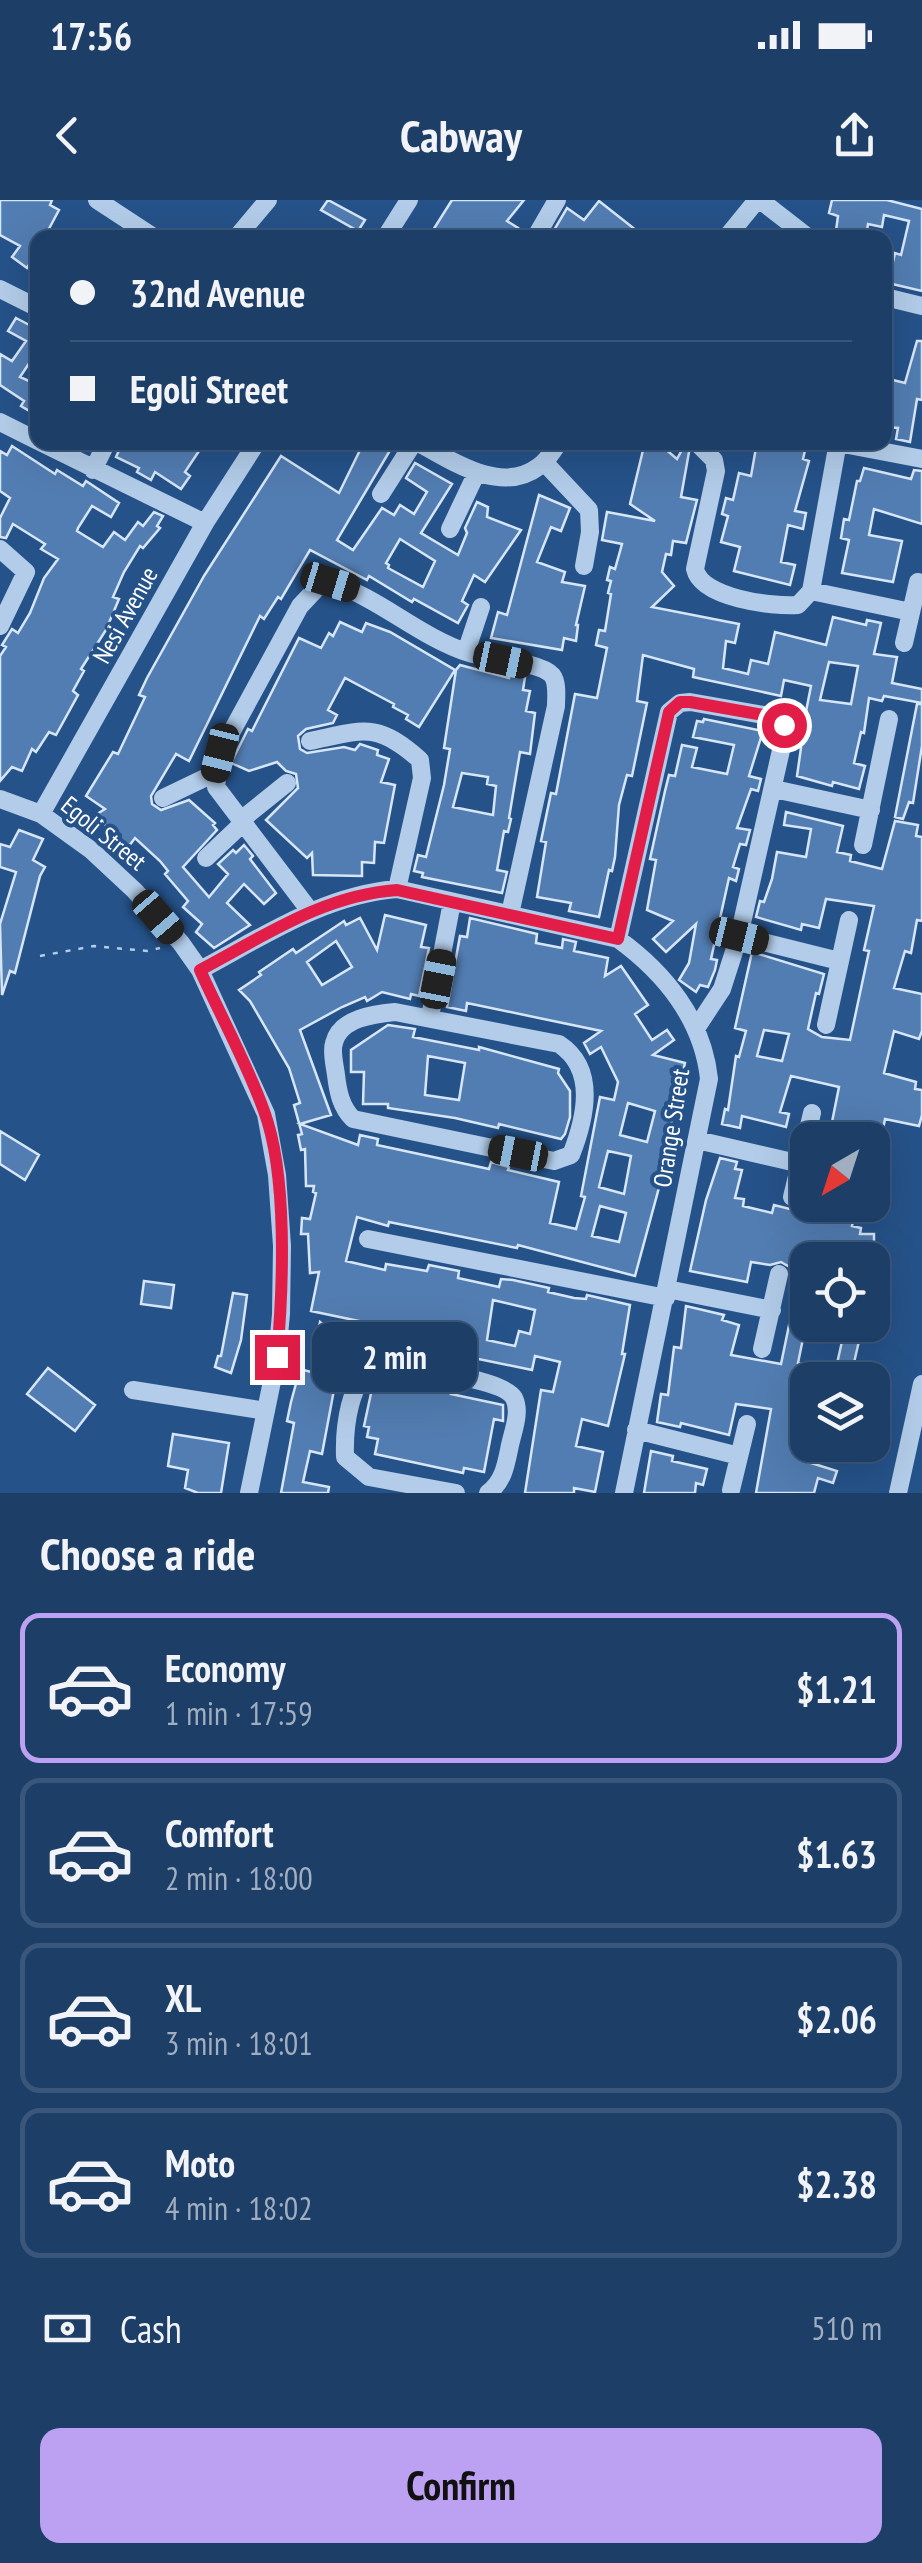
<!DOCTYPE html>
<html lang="en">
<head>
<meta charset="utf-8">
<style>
  :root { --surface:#1c3e67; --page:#294970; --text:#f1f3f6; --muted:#a0aec0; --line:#3a577b; --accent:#bca0f2 }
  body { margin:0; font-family:"PT Sans Narrow",sans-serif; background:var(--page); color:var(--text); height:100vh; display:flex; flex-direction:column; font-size:38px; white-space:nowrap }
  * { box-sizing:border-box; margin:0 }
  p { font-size:32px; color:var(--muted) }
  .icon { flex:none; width:55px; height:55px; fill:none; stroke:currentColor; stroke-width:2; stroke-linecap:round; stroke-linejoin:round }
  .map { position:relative; height:1293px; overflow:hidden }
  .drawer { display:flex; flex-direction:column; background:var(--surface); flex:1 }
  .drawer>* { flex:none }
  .guide { position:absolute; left:30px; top:30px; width:862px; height:220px; border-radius:20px; box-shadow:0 10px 40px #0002,0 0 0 2px var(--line); display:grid; align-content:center; height:220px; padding:0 40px; background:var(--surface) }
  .needle { width:65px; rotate:219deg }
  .fabs { position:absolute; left:790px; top:922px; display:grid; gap:20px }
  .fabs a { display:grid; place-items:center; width:100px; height:100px; border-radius:20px; background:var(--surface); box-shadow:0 10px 40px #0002,0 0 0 2px var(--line); font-size:50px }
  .end { position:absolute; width:45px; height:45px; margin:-22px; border:12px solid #e11d48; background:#fff; box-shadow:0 0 0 5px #fff }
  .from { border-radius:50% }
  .bubble { position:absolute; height:70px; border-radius:20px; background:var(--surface); box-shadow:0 10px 40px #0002,0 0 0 2px var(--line); font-size:32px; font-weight:700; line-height:70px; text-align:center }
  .car { position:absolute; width:30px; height:60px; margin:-30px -15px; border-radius:12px; box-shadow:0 0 8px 2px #0007; background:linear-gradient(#222 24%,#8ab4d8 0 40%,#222 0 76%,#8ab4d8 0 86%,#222 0) }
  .guide b { display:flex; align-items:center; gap:35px; height:95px; font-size:38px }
  .guide b+b { border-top:2px solid var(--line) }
  .guide i { width:25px; height:25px; background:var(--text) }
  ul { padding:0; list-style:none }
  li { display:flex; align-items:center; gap:30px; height:150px; margin:0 20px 15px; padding:0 20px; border:5px solid var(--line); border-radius:20px }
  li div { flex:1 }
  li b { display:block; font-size:38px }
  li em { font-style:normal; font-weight:700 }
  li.on { border-color:var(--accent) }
  li>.icon { width:90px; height:90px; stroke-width:1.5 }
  h2 { padding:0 40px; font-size:45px; line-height:120px }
  .pay { display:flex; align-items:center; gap:25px; height:110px; padding:0 40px; font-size:38px }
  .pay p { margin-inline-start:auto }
  .primary-button { display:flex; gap:20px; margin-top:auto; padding:20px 40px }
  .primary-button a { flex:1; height:115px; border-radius:20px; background:var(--accent); color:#111; font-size:40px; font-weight:700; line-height:115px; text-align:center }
  .status { display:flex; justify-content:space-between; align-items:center; height:70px; padding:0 50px; background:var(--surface); direction:ltr }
  .status svg { height:28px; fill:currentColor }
  header { display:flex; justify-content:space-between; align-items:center; height:130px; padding:0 40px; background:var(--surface); font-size:45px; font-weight:700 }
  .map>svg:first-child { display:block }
  .building { fill:#527db2; stroke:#d7e6f7; stroke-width:2.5; fill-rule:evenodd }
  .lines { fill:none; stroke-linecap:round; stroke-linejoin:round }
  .path { stroke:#b2cce9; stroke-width:2.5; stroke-dasharray:5 8; stroke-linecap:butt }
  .minor { stroke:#b2cce9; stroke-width:18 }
  .route { stroke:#e11d48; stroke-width:12 }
  .labels { text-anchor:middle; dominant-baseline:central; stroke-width:8; stroke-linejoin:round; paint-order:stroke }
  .street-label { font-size:25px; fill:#fff; stroke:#255289 }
</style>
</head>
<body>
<div class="status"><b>17:56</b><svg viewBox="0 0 49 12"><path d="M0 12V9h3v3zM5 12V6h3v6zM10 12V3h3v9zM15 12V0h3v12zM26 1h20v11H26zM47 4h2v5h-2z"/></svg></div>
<header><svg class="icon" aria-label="back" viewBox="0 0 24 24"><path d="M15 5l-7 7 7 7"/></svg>Cabway<svg class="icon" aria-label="share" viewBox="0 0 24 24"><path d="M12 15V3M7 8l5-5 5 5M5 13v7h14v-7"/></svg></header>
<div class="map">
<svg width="922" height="1293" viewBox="0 0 922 1293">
  <rect width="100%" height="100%" fill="#255289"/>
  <path class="building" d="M 0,0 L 52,0 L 50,5 L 59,10 L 44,38 L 38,38 L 38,50 L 27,68 L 12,57 L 20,46 L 0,35 Z
    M 328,0 L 365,20 L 358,31 L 321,10 Z
    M 452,0 L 524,0 L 507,21 L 518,28 L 512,38 L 428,38 Z
    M 832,0 L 887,0 L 922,9 L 922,91 L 888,83 L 895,53 L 901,55 L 909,21 L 884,15 L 882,27 L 868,24 L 866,38 L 835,38 L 838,16 L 829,13 Z
    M 599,1 L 646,38 L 566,38 L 554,30 L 567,8 L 584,20 Z
    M 16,118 L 35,128 L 38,124 L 38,150 L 20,177 L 38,185 L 38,216 L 21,206 L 24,201 L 0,185 L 0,154 L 12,161 L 26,141 L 8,131 Z
    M 917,141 L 922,141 L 922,200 L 917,199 L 910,242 L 896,239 L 898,228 L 885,227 L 885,178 L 905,183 Z
    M 123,242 L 205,242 L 185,272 L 190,276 L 181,289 L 155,272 L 151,280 L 137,272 L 139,268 L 116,257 Z
    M 364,242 L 395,242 L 337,340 L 353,350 L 382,308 L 394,315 L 400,305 L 414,314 L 427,292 L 406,278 L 415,263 L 452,284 L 421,333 L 458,355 L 467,333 L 465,328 L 477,302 L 488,307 L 487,317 L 521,330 L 485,382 L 474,375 L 462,401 L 468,405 L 458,423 L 414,399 L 412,402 L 369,376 L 367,380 L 310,350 L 281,399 L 278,397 L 264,419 L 260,416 L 189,561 L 176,554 L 151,596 L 152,604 L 161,610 L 189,600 L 215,623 L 213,625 L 217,630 L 183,667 L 209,697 L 228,674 L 218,664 L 233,650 L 236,653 L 244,645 L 253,656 L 250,659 L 276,693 L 264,704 L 244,684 L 227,703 L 250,725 L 214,748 L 196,732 L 202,724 L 183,707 L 188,701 L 165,674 L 168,671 L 160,661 L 135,638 L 129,646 L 106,627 L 97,614 L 105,609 L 86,596 L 113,552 L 118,554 L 145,497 L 139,495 L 147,478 L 204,376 L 281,256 L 339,293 ZM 400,339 L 435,361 L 423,387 L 388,368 L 389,365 L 386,363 Z
    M 657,242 L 677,259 L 684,246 L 689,252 L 681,297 L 697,300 L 686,343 L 673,341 L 671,355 L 666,354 L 662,372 L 674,386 L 652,407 L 739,424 L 735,443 L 726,441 L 723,468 L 748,474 L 751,460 L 768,464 L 775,432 L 826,445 L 833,417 L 866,425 L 867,420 L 881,423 L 874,454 L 897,457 L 892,483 L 922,489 L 922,503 L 884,496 L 882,501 L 869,498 L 864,533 L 861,532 L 854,563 L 865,566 L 859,589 L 833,582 L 832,586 L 797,576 L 801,548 L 799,547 L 811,486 L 784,480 L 781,496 L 693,477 L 694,469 L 643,455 L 637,501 L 647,503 L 632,576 L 627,575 L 619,605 L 615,657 L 612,671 L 609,670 L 599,717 L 569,711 L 571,703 L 537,697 L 546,642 L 541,641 L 551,593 L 556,594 L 575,494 L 597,498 L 607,448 L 596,445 L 599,430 L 605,431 L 611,394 L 608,393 L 611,381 L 607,380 L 610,367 L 615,369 L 622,344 L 602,340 L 607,312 L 655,321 L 630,304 L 644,246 L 650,250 ZM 829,462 L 858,466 L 851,504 L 820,500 Z
    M 757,242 L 807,242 L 803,259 L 809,261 L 795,311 L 806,313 L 803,329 L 788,325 L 781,362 L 795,365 L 790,385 L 734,371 L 740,347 L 721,342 L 728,316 L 722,314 L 726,298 L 733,300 L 739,273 L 751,276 Z
    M 12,246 L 55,274 L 57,270 L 83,286 L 86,281 L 119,303 L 111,317 L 92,306 L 78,328 L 77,331 L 103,347 L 114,332 L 125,340 L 138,322 L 143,326 L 154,312 L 163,316 L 157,326 L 160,328 L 143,348 L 140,346 L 124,372 L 113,397 L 119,399 L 106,430 L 81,469 L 84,471 L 73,491 L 78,495 L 56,535 L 49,532 L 36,552 L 32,549 L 22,571 L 12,567 L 0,581 L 0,456 L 6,447 L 2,445 L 12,429 L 18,433 L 30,413 L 44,378 L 58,359 L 41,349 L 45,344 L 13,324 L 6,338 L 0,337 L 0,318 L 10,298 L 0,291 L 0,251 L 7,255 Z
    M 864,268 L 911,279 L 914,270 L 922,271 L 922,324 L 874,309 L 869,335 L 902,341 L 893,382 L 842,373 L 849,340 L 841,338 L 844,319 L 849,320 L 857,281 L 860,281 Z
    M 539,295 L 570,308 L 561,331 L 551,327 L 537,362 L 565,372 L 562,382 L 585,386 L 576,425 L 578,425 L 576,441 L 564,438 L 562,450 L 491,438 L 498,412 L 507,415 Z
    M 340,422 L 362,432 L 366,423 L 390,432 L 455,470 L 419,527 L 406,519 L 408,515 L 393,507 L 394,504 L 345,478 L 328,510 L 337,515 L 333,523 L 306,529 L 298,536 L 300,549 L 307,553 L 344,547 L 355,550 L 360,544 L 378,550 L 377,555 L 389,559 L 381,582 L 395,585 L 384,643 L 375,642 L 374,663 L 362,662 L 362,676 L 313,675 L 312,653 L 307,658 L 266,620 L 298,588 L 296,574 L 286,571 L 277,562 L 249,571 L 231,563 L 248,529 L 252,531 L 299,438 L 321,448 L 329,433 L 333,436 Z
    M 460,465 L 509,478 L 510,474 L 525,477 L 523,490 L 530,491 L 526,511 L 535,513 L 530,554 L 520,552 L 509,618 L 511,619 L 508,632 L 504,631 L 497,670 L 507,672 L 502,693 L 422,677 L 423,673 L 414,671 L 418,655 L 426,657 L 444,585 L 450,549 L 444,548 L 456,470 ZM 462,573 L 488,577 L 487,584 L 496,586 L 493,615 L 453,607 Z
    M 917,504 L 922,504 L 922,546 L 913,603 L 909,602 L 903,619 L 895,617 Z
    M 704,519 L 763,531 L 749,576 L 761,579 L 758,591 L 751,589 L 737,628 L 750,630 L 746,645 L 740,644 L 733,667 L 739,669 L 736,681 L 729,678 L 711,759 L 717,760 L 715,770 L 708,787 L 700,785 L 696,792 L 679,780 L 689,763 L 696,724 L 666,752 L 653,739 L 673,721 L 647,710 L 656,660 L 650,659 L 665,591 L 669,575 L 675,576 L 682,545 L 697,548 L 692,567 L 727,574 L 734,545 L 693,537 L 697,521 L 703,522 Z
    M 786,612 L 843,626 L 837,652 L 851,655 L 850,661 L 882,669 L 895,621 L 918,625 L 916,636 L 922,637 L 922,721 L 917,720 L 911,753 L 905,751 L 894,788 L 922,794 L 922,831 L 919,839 L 894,831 L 884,873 L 916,882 L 915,889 L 922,890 L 922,915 L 919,926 L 885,919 L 881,940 L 824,940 L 827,926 L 831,927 L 839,887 L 791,876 L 780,912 L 789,914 L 786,927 L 742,916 L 740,928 L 722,924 L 725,909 L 728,910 L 736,856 L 739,857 L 746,831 L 735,828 L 752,752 L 824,774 L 819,794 L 816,793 L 808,829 L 822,837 L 850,840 L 869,751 L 864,750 L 874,706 L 826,699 L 819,728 L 802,724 L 801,730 L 756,717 L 760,701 L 764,702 L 772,679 L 777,652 L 806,657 L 811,629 L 784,625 ZM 764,830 L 789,834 L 782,861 L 757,856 Z
    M 19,630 L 43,639 L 33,660 L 45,667 L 40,676 L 15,773 L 10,771 L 2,795 L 0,724 L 16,672 L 0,667 L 0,644 L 10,647 Z
    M 385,715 L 426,725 L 421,747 L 429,748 L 419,796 L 411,794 L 410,799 L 382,792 L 367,801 L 365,797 L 342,807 L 300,830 L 331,915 L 300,924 L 358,945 L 360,935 L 378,939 L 377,945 L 489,969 L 491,962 L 509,967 L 508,970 L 559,982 L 550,1023 L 576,1029 L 585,997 L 581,996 L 600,897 L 614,900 L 618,882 L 601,847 L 590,854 L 584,843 L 601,831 L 467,803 L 466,811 L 447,807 L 460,736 L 467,737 L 470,718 L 537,734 L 536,743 L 562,748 L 563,739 L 576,742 L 574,751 L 608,758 L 605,776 L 621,766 L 648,805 L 635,814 L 652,840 L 667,830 L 674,840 L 653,855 L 685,863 L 672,918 L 667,946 L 670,947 L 635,1076 L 518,1045 L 517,1048 L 389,1022 L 388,1026 L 357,1017 L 346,1061 L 385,1070 L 386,1064 L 427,1071 L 429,1065 L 459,1071 L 458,1078 L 499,1087 L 501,1079 L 513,1080 L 549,1088 L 548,1092 L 574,1098 L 586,1099 L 587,1095 L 630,1105 L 622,1154 L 625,1154 L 608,1226 L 582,1219 L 576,1246 L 603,1252 L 595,1292 L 574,1288 L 574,1293 L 525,1293 L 541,1190 L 553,1192 L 560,1162 L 535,1156 L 532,1170 L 464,1156 L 465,1153 L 433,1145 L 432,1151 L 371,1132 L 373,1124 L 311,1111 L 319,1072 L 310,1073 L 308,1034 L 301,1034 L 302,1018 L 310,1019 L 316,993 L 313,992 L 314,986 L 306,986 L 305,949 L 301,950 L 298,935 L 302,934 L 294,905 L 300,903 L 289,868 L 250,801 L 239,790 L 261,775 L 259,772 L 293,749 L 296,753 L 344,721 L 346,725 L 360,718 L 377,750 ZM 336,741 L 352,767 L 322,785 L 307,762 ZM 628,903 L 655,911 L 647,942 L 620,935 ZM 608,951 L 631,956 L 624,994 L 599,987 ZM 600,1006 L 626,1013 L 619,1042 L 592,1036 ZM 493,1100 L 535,1110 L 530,1134 L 519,1131 L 515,1146 L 487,1140 Z
    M 388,825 L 415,829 L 413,837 L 479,850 L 479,847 L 559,869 L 558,873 L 570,891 L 570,917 L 565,934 L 561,939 L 499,924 L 498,928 L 455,918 L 388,908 L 388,904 L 363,904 L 364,872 L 351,872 L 351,850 ZM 428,856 L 465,863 L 459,900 L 425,895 Z
    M 0,931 L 39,955 L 25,980 L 0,964 Z
    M 720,958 L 737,962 L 735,969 L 742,970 L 735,998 L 744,999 L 743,1006 L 772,1013 L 774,1005 L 814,1015 L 816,1005 L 855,1010 L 852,1026 L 861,1028 L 860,1034 L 874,1034 L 874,1060 L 808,1060 L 808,1114 L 798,1163 L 808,1165 L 808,1262 L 837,1271 L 833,1283 L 818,1278 L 814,1293 L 756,1293 L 771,1209 L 736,1204 L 729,1235 L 681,1223 L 680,1227 L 657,1222 L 661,1194 L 668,1195 L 674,1147 L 681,1148 L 686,1106 L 724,1115 L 722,1120 L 739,1125 L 731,1155 L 781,1164 L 793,1106 L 795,1093 L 790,1092 L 793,1069 L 781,1062 L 770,1065 L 751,1062 L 747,1082 L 690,1071 L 706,1000 Z
    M 144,1081 L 174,1085 L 171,1108 L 141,1104 Z
    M 233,1093 L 247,1095 L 241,1140 L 231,1173 L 215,1167 L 218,1156 L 221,1156 Z
    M 320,1122 L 346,1142 L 342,1147 L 322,1254 L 310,1251 L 303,1282 L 329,1287 L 328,1293 L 281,1293 L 294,1223 L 287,1221 L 291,1202 L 300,1169 L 311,1172 Z
    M 843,1137 L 859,1141 L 850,1180 L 834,1177 Z
    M 48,1168 L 95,1205 L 75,1231 L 27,1194 Z
    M 380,1177 L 452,1190 L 451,1194 L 503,1205 L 503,1221 L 494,1219 L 484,1272 L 464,1268 L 463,1273 L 375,1254 L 378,1239 L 367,1237 L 369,1227 L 364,1226 L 373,1184 Z
    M 173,1234 L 229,1243 L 221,1293 L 198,1293 L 185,1288 L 188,1270 L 168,1266 Z
    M 651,1251 L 673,1256 L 672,1261 L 707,1269 L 703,1285 L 696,1283 L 695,1293 L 644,1293 Z"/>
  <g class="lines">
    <path class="path" d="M 40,756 L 94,746 L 147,751 L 160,748"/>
    <path class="minor" d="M 97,0 L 155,38
      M 760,0 L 809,38
      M 236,38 L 268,0
      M 385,38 L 409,0
      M 535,38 L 557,0
      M 726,38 L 757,0
      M 0,89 L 38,108
      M 885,97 L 922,106
      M 0,222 L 38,241
      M 40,242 L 205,323
      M 417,242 C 450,260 501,295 538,267 C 547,261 553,251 559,242
      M 696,242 L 714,260 L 716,271 L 695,369 C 701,398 772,407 798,405 L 811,391 L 838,242
      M 838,243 L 922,259
      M 544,262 L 589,310 L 590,332 L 584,366
      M 93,270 L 107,242
      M 381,294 L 414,242
      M 450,329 L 477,272
      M 0,349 L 26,372 L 0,426
      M 811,391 L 911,412
      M 904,443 L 918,382
      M 466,452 L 481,407
      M 310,541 C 363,530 376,521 420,560 L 422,578 L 397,689
      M 774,589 L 871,610
      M 163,598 L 215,573
      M 0,599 L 41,614 L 91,650 L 135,691 L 181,743 L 200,770 L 266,914 L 277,975 L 282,1046 L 281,1114 L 277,1157 L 249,1293
      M 41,614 L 205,323 L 257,242
      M 241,620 L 287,583
      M 863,645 L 889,519
      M 206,658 L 243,623
      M 310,711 L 216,587 L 220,553 L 300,406 L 317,388 L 329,382 C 379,397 419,437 469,453 C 488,459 539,461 552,475 C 558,483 556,496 556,506 L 510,714
      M 739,736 L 839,761
      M 618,739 L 669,512 L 680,503 L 690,502 L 775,517 L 784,525 L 784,537 L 739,736 L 722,789 L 697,827
      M 200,770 C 264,736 324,695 397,689 L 618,739 C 665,773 703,820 709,879 L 624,1293
      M 395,812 L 559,844 C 597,869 586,917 571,955 L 554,961 L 353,919 C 341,907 338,892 336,875 C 335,866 331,852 334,843 C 340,818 374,814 395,812 Z
      M 430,817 L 452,702
      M 826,825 L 849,720
      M 697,940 L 801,964
      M 792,997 L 812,913
      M 368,1039 L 666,1098
      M 667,1089 L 772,1110
      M 762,1149 L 779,1074
      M 133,1190 L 266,1211
      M 636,1230 L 739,1256
      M 731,1290 L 747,1224
      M 456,1293 L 369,1277 L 345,1257 C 344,1227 349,1179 377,1164 C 403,1168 502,1177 514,1198 C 521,1212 513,1231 510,1245 C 506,1264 504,1281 488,1293
      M 898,1293 L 922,1184"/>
  </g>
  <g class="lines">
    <path class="route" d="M 277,1157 C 283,1089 288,975 264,911 C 247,863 221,817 200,770 C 264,736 324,695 397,690 L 618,739 L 669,512 L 680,502 L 690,502 L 775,517 L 784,525"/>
  </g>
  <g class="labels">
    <g class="street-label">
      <text transform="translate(125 415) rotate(-61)">Nesi Avenue</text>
      <text transform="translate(104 633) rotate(39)">Egoli Street</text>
      <text transform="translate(671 928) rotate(-81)">Orange Street</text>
    </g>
  </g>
</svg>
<div class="fabs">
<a><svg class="needle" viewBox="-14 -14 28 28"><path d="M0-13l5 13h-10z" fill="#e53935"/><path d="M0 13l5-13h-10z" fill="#a0aec0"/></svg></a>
<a><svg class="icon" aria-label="locate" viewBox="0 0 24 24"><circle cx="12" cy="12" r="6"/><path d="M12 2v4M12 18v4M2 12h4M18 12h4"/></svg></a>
<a><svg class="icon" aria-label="layers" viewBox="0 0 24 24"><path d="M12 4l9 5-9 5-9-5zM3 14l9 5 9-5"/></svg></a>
</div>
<i class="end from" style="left:784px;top:525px"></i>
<i class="end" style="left:277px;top:1157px"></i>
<div class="bubble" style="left:312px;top:1122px;width:165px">2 min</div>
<i class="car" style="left:330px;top:382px;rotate:107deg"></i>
<i class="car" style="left:503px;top:460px;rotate:102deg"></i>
<i class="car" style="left:220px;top:553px;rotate:194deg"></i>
<i class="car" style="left:158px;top:717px;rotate:139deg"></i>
<i class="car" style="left:739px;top:736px;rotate:104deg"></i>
<i class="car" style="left:438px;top:779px;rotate:11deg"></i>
<i class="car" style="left:518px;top:953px;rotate:281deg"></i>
<div class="guide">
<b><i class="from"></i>32nd Avenue</b>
<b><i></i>Egoli Street</b>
</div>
</div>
<section class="drawer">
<h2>Choose a ride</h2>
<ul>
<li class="on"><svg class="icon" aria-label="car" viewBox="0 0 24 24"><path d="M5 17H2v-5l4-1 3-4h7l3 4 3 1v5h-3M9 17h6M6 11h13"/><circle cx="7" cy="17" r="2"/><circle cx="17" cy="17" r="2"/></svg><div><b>Economy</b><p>1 min · 17:59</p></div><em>$1.21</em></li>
<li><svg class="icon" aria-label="car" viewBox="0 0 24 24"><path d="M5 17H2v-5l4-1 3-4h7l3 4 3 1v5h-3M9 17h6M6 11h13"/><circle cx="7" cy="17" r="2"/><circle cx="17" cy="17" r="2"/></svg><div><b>Comfort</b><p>2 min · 18:00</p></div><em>$1.63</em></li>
<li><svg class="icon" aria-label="car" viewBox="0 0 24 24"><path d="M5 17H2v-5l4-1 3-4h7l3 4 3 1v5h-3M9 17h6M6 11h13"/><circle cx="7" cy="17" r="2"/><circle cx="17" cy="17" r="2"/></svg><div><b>XL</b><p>3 min · 18:01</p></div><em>$2.06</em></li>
<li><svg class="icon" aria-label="car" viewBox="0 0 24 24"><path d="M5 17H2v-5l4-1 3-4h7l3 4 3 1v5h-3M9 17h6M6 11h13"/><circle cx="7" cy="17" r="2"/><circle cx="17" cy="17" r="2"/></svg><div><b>Moto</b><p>4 min · 18:02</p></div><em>$2.38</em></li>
</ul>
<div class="pay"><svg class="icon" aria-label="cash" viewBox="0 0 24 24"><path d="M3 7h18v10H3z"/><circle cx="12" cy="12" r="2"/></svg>Cash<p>510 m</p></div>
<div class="primary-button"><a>Confirm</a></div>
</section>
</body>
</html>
